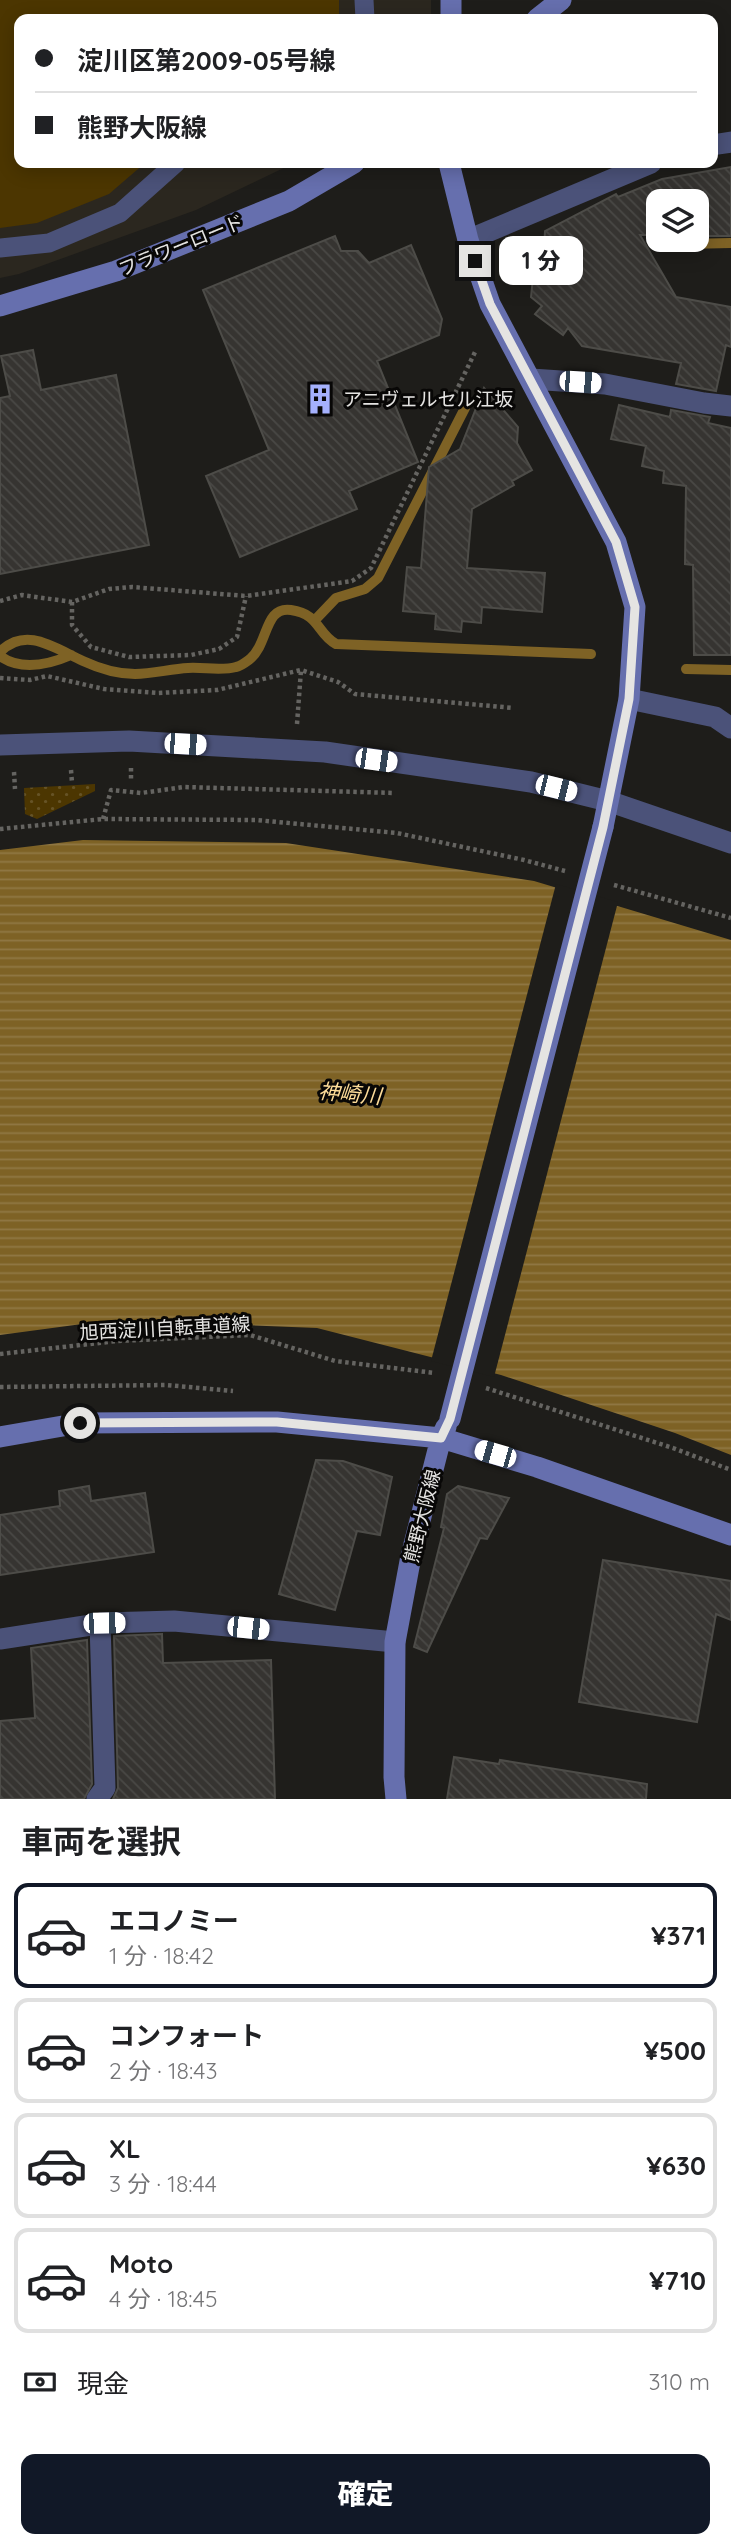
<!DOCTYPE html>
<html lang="ja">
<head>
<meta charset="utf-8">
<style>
  :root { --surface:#fff; --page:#f6f6f6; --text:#202124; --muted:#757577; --line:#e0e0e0; --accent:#111827 }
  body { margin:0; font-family:Quicksand,"Noto Sans JP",sans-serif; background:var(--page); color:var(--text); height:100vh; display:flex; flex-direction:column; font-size:26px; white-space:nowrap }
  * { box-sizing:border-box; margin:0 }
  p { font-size:23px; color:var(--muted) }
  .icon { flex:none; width:38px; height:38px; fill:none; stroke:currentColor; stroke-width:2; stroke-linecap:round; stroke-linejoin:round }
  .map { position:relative; height:1799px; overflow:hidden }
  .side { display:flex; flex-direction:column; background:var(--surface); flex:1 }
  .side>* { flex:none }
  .banner { position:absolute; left:14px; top:14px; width:704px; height:154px; border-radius:14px; box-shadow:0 4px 18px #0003; display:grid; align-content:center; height:154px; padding:0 21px; background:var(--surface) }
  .tools { position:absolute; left:646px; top:189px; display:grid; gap:14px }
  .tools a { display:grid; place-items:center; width:63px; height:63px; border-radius:14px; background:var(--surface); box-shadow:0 4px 18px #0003; font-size:35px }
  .end { position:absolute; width:32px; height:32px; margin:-16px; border:9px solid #e5e4e2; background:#111; box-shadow:0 0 0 4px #111 }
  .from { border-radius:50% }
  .bubble { position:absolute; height:49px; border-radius:14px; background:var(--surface); box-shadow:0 4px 18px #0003; font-size:23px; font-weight:800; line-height:49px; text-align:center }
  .car { position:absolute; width:21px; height:42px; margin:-21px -10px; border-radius:9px; box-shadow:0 0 5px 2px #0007; background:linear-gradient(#fff 24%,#345 0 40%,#fff 0 76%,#345 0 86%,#fff 0) }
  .banner b { display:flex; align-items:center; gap:24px; height:66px; font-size:26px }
  .banner b+b { border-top:2px solid var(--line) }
  .banner i { width:18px; height:18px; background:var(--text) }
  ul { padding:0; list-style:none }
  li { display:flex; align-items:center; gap:21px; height:105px; margin:0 14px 10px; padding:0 7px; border:4px solid var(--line); border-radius:14px }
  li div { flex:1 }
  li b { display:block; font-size:26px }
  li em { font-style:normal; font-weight:800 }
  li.current { border-color:var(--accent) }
  li>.icon { width:63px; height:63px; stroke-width:1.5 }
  h2 { padding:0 21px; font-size:32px; line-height:84px }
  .pay { display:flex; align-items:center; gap:18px; height:77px; padding:0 21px; font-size:26px }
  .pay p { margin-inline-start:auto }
  .action { display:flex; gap:14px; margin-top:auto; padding:14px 21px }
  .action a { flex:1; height:80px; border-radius:14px; background:var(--accent); color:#fff; font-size:28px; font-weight:800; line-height:80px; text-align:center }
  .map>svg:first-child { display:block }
  .built { fill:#2b271f }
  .grass { fill:url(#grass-dots) }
  .garden { fill:#4c3601 }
  .water { fill:url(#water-rules) }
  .pier { fill:#1e1d1a }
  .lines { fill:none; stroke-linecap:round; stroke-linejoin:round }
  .stream { stroke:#7e6225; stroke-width:10 }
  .building { fill:url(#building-back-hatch); stroke:#4d4c48; stroke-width:2 }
  .path { stroke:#656461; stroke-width:4.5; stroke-dasharray:3.5 3.5; stroke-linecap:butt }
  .lane { stroke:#4b5279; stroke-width:19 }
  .street { stroke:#4b5279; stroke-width:21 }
  .secondary { stroke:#666fae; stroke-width:21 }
  .secondary-bridge { stroke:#666fae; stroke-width:21 }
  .route { stroke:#e5e4e2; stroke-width:9 }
  .labels { text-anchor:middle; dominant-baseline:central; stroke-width:6; stroke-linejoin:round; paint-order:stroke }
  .street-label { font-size:19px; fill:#e5e4e2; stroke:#080706 }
  .poi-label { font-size:19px; fill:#e5e4e2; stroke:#080706; text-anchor:start }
  .water-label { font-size:21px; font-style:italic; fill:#fddc99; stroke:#080706 }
</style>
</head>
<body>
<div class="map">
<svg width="731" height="1799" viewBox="0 0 731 1799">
  <defs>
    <pattern id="grass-dots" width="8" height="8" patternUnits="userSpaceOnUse" patternTransform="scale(1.75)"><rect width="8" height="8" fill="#4c3601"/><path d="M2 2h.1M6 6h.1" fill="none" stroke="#665326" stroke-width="1.8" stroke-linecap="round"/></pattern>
    <pattern id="water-rules" width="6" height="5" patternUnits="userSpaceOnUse" patternTransform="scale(1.75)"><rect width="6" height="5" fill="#7e6225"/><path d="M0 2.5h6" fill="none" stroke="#907844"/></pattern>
    <pattern id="building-back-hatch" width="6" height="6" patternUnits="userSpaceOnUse" patternTransform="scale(1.75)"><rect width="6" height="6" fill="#363431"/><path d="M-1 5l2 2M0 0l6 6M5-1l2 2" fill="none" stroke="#494845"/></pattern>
  </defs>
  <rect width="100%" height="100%" fill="#1e1d1a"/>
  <path class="built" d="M 0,0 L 431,0 L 431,19 L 19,19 L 19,163 L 294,163 L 196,210 L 19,274 L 0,278 Z"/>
  <path class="grass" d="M 95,784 L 95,791 L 37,819 L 25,814 L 24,788 Z"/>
  <path class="garden" d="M 0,0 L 339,0 L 339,19 L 19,19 L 19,163 L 145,163 L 109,194 L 37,223 L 0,228 Z"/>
  <path class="water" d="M 83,840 L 286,843 L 534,881 L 731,940 L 731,1455 L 675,1433 L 501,1375 L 317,1328 L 112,1320 L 0,1335 L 0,850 Z"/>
  <path class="pier" d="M 556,884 L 618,902 L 494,1377 L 431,1361 Z"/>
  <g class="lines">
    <path class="stream" d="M 669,240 L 687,244 L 731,243
      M 315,620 L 336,598 L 365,589 L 378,578 L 465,408
      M 0,652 C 26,625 56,649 83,661 C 98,668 117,674 135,674 C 153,674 170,669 188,668 C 203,667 222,671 236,667 C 241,666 246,662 250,659 C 269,643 264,606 291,610 C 320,614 317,634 336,644 L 591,654
      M 0,656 C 21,671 48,665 71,655
      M 686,669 L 731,670"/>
  </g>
  <path class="building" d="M 731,167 L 731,236 L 696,236 L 696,201 L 658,201 L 658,235 L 640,235 L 676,297 L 731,307 L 731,347 L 726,345 L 716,391 L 676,384 L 681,363 L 582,346 L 568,328 L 563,335 L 535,314 L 542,306 L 531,297 L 536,249 L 544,250 L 545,231 L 616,194 L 618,197 L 662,179 Z
    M 335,236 L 341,251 L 358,251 L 369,263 L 411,245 L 442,319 L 439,335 L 377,361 L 418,462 L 349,491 L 357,509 L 240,557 L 206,476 L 269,450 L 203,290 Z
    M 33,350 L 41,390 L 116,375 L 149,545 L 0,574 L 0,398 L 10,396 L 1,356 Z
    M 484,388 L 518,427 L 517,443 L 532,470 L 512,481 L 514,485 L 472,509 L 467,568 L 545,573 L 542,612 L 482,607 L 481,623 L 462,621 L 461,632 L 435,629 L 436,614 L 403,611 L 407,567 L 421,568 L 429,467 L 460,449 Z
    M 619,405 L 670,417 L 671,410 L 710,417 L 708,423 L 731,428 L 731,655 L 694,655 L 693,565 L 685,564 L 686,486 L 663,483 L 664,471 L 642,466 L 646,446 L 611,439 Z
    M 316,1460 L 343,1461 L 392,1477 L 380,1535 L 357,1531 L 335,1610 L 279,1594 Z
    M 89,1486 L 91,1501 L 145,1493 L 154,1552 L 0,1575 L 0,1515 L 60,1506 L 59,1491 Z
    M 458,1486 L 509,1498 L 487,1539 L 480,1538 L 427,1652 L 414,1647 L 444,1528 L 441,1527 L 447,1494 Z
    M 603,1560 L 731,1581 L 731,1620 L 716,1614 L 697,1722 L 579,1702 Z
    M 162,1634 L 163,1663 L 271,1660 L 275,1799 L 113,1799 L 118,1788 L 114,1636 Z
    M 87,1640 L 92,1784 L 84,1799 L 0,1799 L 0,1721 L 35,1718 L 31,1648 Z
    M 454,1757 L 499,1764 L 500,1760 L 647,1784 L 646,1799 L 447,1799 Z"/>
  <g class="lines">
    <path class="path" d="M 0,601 L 22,595 L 72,602 L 109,589 L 132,587 L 246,596 L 352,581 L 371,568 L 476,350
      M 72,602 L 72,625 L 91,647 L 129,657 L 191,655 L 219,649 L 237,637 L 246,596
      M 0,678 L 30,680 L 47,676 L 104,689 L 158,693 L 217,690 L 301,670 L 338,682 L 355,694 L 514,708
      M 297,724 L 301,670
      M 131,768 L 131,781
      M 71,770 L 72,783
      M 14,772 L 15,789
      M 103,819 L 111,790 L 141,793 L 184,787 L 395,793
      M 0,829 L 103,819 L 256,820 L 397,833 L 524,860 L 565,871
      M 614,885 L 731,918
      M 0,1354 L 117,1341 L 250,1335 L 335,1361 L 435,1373
      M 0,1387 L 166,1385 L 233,1391
      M 486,1388 L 673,1448 L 731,1470"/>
    <path class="lane" d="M 364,0 L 365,19
      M 0,248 L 49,243 L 120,213 L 176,163"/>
    <path class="street" d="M 712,145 L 731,142
      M 468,240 L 651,163
      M 531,379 L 605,384 L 704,403 L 731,406
      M 629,699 L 715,717 L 731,728
      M 0,745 L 129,741 L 325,752 L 531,782 L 608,801 L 731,843
      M 0,1639 L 104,1623 L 174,1621 L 395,1642
      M 97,1799 L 105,1788 L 100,1623"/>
    <path class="secondary" d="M 451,0 L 451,19
      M 537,19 L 561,0
      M 449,163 L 468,240 L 490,304 L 616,542 L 635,607 L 629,699 L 603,827
      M 0,306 L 116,271 L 289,201 L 354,163
      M 0,1437 L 80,1423 L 277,1422 L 441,1438 L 537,1467 L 731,1535
      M 396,1799 L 394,1777 L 395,1642 L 411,1556 L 441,1438 L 446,1427"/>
    <path class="secondary-bridge" d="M 450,1419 L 603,827"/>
  </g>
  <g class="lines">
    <path class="route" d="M 80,1423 L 277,1422 L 441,1438 L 450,1419 L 603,827 L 629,699 L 635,607 L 616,542 L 490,304 L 475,261"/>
  </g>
  <defs>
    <g id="building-bare" transform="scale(2.415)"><path d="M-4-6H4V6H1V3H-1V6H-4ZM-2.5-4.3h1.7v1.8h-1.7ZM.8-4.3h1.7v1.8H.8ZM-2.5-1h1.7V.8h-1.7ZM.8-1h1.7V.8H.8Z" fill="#a5b1fc" stroke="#080706" stroke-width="2.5" paint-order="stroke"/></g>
  </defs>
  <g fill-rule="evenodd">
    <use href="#building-bare" x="320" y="399"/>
  </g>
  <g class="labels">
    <g class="street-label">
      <text transform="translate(181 245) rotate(-22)">フラワーロード</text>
      <text transform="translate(165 1328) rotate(-3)">旭西淀川自転車道線</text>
      <text transform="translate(422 1516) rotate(-76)">熊野大阪線</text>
    </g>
    <g class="poi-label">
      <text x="343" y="399">アニヴェルセル江坂</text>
    </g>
    <g class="water-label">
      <text transform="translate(350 1093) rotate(5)">神崎川</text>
    </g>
  </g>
</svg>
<div class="tools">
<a><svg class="icon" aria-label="layers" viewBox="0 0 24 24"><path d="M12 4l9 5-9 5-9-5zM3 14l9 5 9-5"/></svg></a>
</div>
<i class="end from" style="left:80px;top:1423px"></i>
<i class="end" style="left:475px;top:261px"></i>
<div class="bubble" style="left:499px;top:236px;width:84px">1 分</div>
<i class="car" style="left:580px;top:382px;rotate:94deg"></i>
<i class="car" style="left:185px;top:744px;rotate:93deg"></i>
<i class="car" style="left:376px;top:760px;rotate:98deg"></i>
<i class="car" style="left:556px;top:788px;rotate:104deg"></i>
<i class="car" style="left:495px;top:1454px;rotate:286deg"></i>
<i class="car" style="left:104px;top:1623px;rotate:89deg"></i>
<i class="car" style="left:248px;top:1628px;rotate:96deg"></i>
<div class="banner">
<b><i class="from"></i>淀川区第2009-05号線</b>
<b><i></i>熊野大阪線</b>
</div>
</div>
<section class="side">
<h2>車両を選択</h2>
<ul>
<li class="current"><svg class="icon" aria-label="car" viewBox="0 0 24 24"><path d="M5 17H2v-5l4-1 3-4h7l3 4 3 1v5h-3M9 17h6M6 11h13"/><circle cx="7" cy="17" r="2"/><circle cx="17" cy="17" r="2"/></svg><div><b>エコノミー</b><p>1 分 · 18:42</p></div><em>¥371</em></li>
<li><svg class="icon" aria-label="car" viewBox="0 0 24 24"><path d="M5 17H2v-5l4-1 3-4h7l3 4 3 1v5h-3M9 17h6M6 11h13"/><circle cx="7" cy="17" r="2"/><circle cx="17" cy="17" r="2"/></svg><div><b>コンフォート</b><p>2 分 · 18:43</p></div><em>¥500</em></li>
<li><svg class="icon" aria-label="car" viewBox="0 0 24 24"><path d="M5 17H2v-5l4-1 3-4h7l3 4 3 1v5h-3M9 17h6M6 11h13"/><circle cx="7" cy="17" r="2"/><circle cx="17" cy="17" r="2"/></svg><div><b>XL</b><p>3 分 · 18:44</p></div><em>¥630</em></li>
<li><svg class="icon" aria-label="car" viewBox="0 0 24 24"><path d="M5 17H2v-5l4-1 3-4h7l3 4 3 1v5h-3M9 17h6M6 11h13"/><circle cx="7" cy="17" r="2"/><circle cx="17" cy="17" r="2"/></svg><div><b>Moto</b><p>4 分 · 18:45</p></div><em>¥710</em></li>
</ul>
<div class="pay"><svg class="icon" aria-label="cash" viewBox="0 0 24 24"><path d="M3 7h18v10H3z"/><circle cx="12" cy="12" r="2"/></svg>現金<p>310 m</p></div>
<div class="action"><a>確定</a></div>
</section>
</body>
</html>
